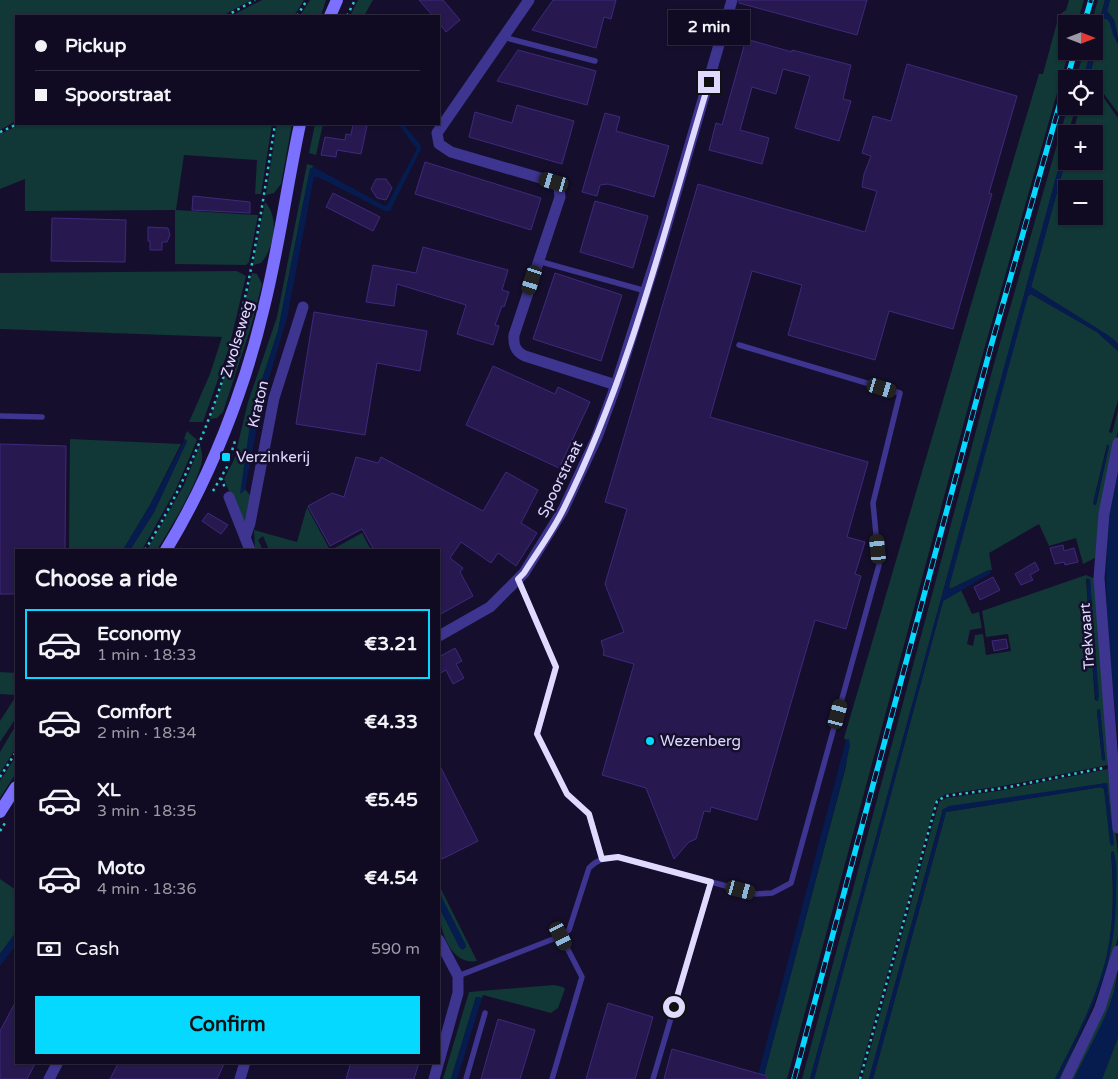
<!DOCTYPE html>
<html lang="en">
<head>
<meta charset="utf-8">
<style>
  :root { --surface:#100b22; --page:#1e192f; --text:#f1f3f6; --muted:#9c9ba5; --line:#302b40; --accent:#06d9ff }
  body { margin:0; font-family:"Varela Round",sans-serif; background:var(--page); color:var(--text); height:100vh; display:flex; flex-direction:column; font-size:19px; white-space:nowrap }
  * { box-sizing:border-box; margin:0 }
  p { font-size:16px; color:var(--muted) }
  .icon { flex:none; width:28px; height:28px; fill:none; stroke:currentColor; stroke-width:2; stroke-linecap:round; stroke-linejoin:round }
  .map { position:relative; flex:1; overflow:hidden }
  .details { position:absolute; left:15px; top:549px; width:425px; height:515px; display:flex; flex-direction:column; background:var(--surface); border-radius:0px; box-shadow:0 1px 4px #0004,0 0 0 1px var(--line) }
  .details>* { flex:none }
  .top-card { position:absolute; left:15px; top:15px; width:425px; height:110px; border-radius:0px; box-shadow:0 1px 4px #0004,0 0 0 1px var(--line); display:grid; align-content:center; height:110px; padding:0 20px; background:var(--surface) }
  .needle { width:32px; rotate:90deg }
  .tools { position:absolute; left:1058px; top:15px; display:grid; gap:10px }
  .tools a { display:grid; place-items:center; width:45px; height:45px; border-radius:0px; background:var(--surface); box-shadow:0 1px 4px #0004,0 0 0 1px var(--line); font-size:25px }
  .end { position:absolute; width:22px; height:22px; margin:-11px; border:6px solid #e0daff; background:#111; box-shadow:0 0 0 2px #111 }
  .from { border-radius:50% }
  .bubble { position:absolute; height:35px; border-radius:0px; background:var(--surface); box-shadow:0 1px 4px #0004,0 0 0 1px var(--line); font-size:16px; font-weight:800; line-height:35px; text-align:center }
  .car { position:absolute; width:15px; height:30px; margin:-15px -8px; border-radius:6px; box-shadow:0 0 4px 1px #0007; background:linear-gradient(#222 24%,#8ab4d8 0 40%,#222 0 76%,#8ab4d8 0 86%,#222 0) }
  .top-card b { display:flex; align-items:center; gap:18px; height:48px; font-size:19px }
  .top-card b+b { border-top:1px solid var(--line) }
  .top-card i { width:12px; height:12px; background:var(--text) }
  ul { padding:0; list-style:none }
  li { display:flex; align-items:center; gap:15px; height:70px; margin:0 10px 8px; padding:0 10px; border:2px solid transparent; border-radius:0px }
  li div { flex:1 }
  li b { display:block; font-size:19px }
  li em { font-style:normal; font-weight:800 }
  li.on { border-color:var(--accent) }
  li>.icon { width:45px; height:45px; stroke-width:1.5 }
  h2 { padding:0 20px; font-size:22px; line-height:60px }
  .pay { display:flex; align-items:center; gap:12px; height:55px; padding:0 20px; font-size:19px }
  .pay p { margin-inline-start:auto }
  .button { display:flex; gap:10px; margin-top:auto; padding:10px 20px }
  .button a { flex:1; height:58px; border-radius:0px; background:var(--accent); color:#111; font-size:20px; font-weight:800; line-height:58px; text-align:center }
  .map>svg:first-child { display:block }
  .green { fill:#113737; fill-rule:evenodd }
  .water { fill:#061c4f }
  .building { fill:#27194f; stroke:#3e297e }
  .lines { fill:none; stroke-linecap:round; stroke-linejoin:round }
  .path { stroke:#24c9c8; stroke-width:2.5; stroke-dasharray:2.5 4; stroke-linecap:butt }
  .lane { stroke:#3e3590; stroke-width:5.5 }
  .street { stroke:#3e3590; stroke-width:11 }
  .secondary { stroke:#7c71ff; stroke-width:12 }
  .rail-casing { stroke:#06d9ff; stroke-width:5.5 }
  .rail { stroke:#150f2d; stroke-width:4; stroke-dasharray:11; stroke-linecap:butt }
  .route { stroke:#e0daff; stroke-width:6 }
  .poi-dot { fill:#06d9ff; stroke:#150f2d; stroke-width:2 }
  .labels { text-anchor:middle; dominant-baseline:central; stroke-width:5; stroke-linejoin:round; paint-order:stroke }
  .street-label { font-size:15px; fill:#e0daff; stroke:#150f2d }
  .poi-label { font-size:15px; fill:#e0daff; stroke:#150f2d; text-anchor:start }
</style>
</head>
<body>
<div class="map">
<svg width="1118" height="1079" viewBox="0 0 1118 1079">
  <rect width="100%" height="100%" fill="#150f2d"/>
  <path class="green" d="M 0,0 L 251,0 L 222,16 L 16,16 L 16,121 L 0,130 Z
    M 262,0 L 304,0 L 294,16 L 231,16 Z
    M 310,0 L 326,0 L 321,16 L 300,16 Z
    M 358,0 L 373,0 L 364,16 L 350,16 Z
    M 1069,0 L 1084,0 L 1077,24 L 1066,24 L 1066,51 L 1069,51 L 976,378 L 787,1079 L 763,1079 L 846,766 L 849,739 L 846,740 L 844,738 L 1021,134 L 1039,74 L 1043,74 L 1059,15 L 1066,10 Z
    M 1098,0 L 1105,0 L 1094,41 L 1094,24 L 1091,24 Z
    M 1110,0 L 1118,0 L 1118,38 L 1114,20 L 1107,11 Z
    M 1106,18 C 1113,23 1113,36 1118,44 L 1118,113 L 1093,79 L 1091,71 L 1103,19 Z
    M 1084,51 L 1091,51 L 1083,79 L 1076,79 Z
    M 1094,84 L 1118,118 L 1118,344 L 1113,339 L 1031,287 L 1066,159 L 1066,161 L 1094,161 L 1094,134 L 1073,134 L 1080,106 L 1094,106 ZM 1066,189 L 1094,189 L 1094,216 L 1066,216 Z
    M 1068,106 L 1076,106 L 1068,134 L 1066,134 L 1066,141 L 810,1079 L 802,1079 L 995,360 Z
    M 22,124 L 272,124 L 261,194 L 255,194 L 257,160 L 184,155 L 176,210 L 258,215 L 249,262 L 246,265 L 175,264 L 175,210 L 25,211 L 25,179 L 0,189 L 0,134 Z
    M 277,124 L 292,124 L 281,184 L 274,193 L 266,195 Z
    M 315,124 L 323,124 L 316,155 L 309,153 Z
    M 307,164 L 314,166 L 310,169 L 278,331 L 252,410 L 244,492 L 245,489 L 250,495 L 245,521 L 242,522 L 224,479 L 234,460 L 248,402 L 277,317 Z
    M 265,202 C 280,218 274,248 261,263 L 253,265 Z
    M 237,271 L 246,276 L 229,348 L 203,422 L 189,422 L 210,374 L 222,337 L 0,329 L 0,273 Z
    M 252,273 L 257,274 L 262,284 L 250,330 L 223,412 L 217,418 L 210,419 L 238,336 Z
    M 1031,294 L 1097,332 L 1118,351 L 1118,400 L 1109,432 L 1112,433 L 1118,410 L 1118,431 L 1109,468 L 1097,557 L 1083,564 L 1076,538 L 1049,546 L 1039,524 L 989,553 L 992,570 L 989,570 L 950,589 L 949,585 L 1017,331 L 1028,296 ZM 1107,445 L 1109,446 L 1096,505 L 1093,503 Z
    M 187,431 L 197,440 L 175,491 L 142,550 L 130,550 L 154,512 L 187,441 L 184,439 Z
    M 70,439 L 181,444 L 150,505 L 123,550 L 69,550 Z
    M 200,445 C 202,452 203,458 201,465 C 194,490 171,527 157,550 L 147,550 L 184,485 Z
    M 307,507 L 330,550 L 269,550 L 263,536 L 258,540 L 263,550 L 255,550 L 254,530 L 297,542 Z
    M 362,533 L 371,550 L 331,550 Z
    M 1086,575 L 1095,579 L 1108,765 L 1003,786 L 946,794 L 936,800 L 858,1079 L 814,1079 L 943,601 L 961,590 L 972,614 L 979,612 L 982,628 L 970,630 L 967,644 L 973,646 L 975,635 L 983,634 L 986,655 L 1011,651 L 1008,634 L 986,637 L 982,611 ZM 1086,579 L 1090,579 L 1098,701 L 1095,700 ZM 1100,709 L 1105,760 L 1102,760 L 1097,710 Z
    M 0,672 L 16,673 L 16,695 L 0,694 Z
    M 16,696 L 16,718 L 0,742 L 0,721 Z
    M 16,725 L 16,748 L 0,773 L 0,752 Z
    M 16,756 L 16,773 L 0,798 L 0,781 Z
    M 1108,769 L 1118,854 L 1118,938 L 1106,983 L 1063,1079 L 1059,1079 C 1069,1056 1083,1033 1093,1010 C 1114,959 1118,906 1114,852 L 1111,852 C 1113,877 1114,904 1111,929 C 1106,983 1079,1031 1055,1079 L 873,1079 L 946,812 L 1101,787 L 1104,789 L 1113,846 L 1107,783 L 943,809 L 869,1079 L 862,1079 L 939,802 L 947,798 L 1004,790 Z
    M 0,879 L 16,890 L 16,932 L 0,954 Z
    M 439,885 L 477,961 C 449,966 439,927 439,907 L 460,948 L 466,948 L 439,892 Z
    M 1118,962 C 1118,1004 1092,1041 1074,1079 L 1069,1079 Z
    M 554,985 L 563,987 L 565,989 L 558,1008 L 551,1013 L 483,995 L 482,998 L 476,997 L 451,1079 L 443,1079 L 469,992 Z
    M 1118,1037 L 1118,1079 L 1102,1079 Z"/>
  <path class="water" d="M 1105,0 L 1110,0 L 1107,11 L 1114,20 L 1118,44 L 1113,35 L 1109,20 L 1104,18 L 1091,67 L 1093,79 L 1083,79 L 1091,51 L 1094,51 L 1094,41 Z
    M 398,124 L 403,124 L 420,144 L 421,149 L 390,211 L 385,211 L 318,177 L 314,177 L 287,318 L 261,405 L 245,490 L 240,494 L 252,410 L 278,331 L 310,169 L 314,167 L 385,206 L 387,205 L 417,149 Z
    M 1066,141 L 1066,159 L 1031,287 L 1108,335 L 1118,344 L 1118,351 L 1097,332 L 1031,294 L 1028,296 L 949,587 L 951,589 L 989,570 L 991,571 L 990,574 L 943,601 L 814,1079 L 810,1079 Z
    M 185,439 L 187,441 L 154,512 L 130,550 L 123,550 L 150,505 Z
    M 1108,444 L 1109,446 L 1095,506 L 1093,503 Z
    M 1118,467 L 1118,740 C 1110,649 1096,557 1118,467 Z
    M 1087,578 L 1090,579 L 1099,698 L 1096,701 L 1088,622 Z
    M 1100,709 L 1105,760 L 1104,761 L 1102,760 L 1097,710 Z
    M 849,739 L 850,746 L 841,784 L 763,1079 L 757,1079 L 846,740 Z
    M 1107,783 L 1114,844 L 1112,846 L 1110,844 L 1104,789 L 1101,787 L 946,812 L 873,1079 L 869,1079 L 943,810 L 949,806 Z
    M 1113,851 C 1118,862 1116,880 1116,893 C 1116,973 1090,1010 1059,1079 L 1055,1079 C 1079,1031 1106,983 1111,929 C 1114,904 1113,877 1111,852 Z
    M 439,892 L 466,945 L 463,950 L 460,948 L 439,907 Z
    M 16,932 L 16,945 L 0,966 L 0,954 Z
    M 1118,979 L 1118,1037 L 1102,1079 L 1074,1079 L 1107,1013 Z
    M 476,997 L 482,998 L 457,1079 L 451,1079 Z"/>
  <path class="building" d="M 419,0 L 443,0 L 460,20 L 446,32 L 439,23 L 439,16 L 433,16 Z
    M 553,0 L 616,0 L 611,19 L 604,17 L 596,48 L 532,30 Z
    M 739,0 L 867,0 L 857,35 L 739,3 Z
    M 746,39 L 792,52 L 792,50 L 851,65 L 843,99 L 851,101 L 839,141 L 795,128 L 810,76 L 783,69 L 776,94 L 752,87 L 740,130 L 769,138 L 762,164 L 709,150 L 716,123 L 722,125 Z
    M 518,50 L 596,71 L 587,105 L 497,81 Z
    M 907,64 L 1017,96 L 989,193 L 992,194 L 953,329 L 889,311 L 875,360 L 788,335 L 802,285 L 752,271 L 710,417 L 868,462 L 847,537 L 865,542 L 855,574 L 861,576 L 846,629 L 815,620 L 757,820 L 711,807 L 710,812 L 704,811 L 696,839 L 689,842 L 674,859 L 646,788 L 602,775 L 634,664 L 603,655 L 604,651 L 601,641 L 624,632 L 605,584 L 627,509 L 605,502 L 698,184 L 865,232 L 877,191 L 862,187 L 864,174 L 871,156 L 862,153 L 873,116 L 891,121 Z
    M 517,105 L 574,121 L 562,164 L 469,137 L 475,112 L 512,123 Z
    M 605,113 L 620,117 L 616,131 L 669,146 L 654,197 L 608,184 L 600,185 L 597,196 L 582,192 Z
    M 353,124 L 367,126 L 361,154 L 337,150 L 336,157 L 321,155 L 325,137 L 345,140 L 346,134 L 351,135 Z
    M 425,162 L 541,198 L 531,230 L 415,194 Z
    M 376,179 L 386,179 L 392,188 L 386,200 L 377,198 L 371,189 Z
    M 333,193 L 380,217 L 373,231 L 326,207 Z
    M 193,196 L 250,202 L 250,213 L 192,210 Z
    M 595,201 L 648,216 L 633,268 L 580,252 Z
    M 52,218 L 126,220 L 125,262 L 51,261 Z
    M 148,227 L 168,228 L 170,235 L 167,242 L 162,242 L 162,250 L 150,250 L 150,241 L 148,241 Z
    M 423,247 L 508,270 L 502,290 L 509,292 L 504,307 L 502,306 L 495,325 L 499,326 L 493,345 L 457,334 L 466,305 L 397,284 L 394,306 L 366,302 L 373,265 L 416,273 Z
    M 555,273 L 622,295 L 601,361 L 533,339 Z
    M 314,312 L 427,331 L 420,371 L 377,363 L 365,435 L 296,424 Z
    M 493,366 L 555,394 L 558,387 L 590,402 L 559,468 L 466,425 Z
    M 0,444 L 66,446 L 65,550 L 16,550 L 16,594 L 0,594 Z
    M 356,457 L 378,463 L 381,457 L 483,511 L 506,472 L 538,490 L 521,523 L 537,533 L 516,566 L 498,553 L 491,563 L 461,542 L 450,558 L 463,568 L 460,572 L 473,596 L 439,615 L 439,550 L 374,550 L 362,529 L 330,546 L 308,506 L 332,493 L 344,497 Z
    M 208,513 L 228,525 L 221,534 L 202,521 Z
    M 1063,545 L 1064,551 L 1074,548 L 1078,562 L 1065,565 L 1064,562 L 1055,564 L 1050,548 Z
    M 1035,562 L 1039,570 L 1030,575 L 1033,580 L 1021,585 L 1015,574 Z
    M 993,577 L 1000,590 L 980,600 L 974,587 Z
    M 1006,639 L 1008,648 L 994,651 L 992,641 Z
    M 455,648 L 462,661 L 456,664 L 464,678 L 453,684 L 446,670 L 439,674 L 439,657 Z
    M 439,764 L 478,841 L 442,859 L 439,854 Z
    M 16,1001 L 16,1062 L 36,1062 L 27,1079 L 0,1079 L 0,1031 Z
    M 608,1003 L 653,1017 L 635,1079 L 586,1079 Z
    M 498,1019 L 535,1030 L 520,1079 L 481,1079 Z
    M 672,1049 L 767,1076 L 767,1079 L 664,1079 Z
    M 119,1062 L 225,1062 L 217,1079 L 110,1079 Z
    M 351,1062 L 419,1062 L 414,1079 L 346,1079 Z"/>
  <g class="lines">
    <path class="path" d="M 226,16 L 255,0
      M 297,16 L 307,0
      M 347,16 L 355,0
      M 0,132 L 18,124
      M 221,478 L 225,488
      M 213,491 L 227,467 L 235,441
      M 145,550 C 189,479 221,396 241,315 C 256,252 265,187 275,124
      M 0,777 L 16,752
      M 0,831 L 5,823
      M 860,1079 L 937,801 L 946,796 L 1004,788 L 1103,768"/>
    <path class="lane" d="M 503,37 L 595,61
      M 538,261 L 646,291
      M 0,416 L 42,417
      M 518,579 L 556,667 L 537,734 L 567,794 L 589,814 L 602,859
      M 458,976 L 561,936 L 569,930 L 589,868 C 597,859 607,857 618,857 L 756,894 L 772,893 L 791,883 L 879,565 L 873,503 L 900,393 L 739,345
      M 466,1079 L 485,1013
      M 552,1079 L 582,977 L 561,936
      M 653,1079 L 711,882"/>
    <path class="street" d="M 529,0 L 437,133 L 439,144 L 451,152 L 554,182 L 559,188 L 560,197 L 514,335 C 513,346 516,352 525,356 L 616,385
      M 1118,443 L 1104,514 L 1099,578 L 1118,828
      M 229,497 L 250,550
      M 245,538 L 250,523 L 274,398 L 303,307
      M 439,636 L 490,607 L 524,573 L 563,510 L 597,437 L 616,385 L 666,227 L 732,0
      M 49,1079 L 58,1062
      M 240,1079 L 245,1062
      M 434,1079 L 458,993 L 458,976 L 439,940
      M 1066,1079 L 1100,1008 L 1118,951"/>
    <path class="secondary" d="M 330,16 L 337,0
      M 166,550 C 210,478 245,389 264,307 C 279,247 287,185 300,124
      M 0,812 L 16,787"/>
    <g class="rail-casing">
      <path id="rail" d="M 1084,24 L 1091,0
        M 1067,79 L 1075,51
        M 794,1079 L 991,346 L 1066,82"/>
    </g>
    <use href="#rail" class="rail"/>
  </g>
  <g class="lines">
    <path class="route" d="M 674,1007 L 711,882 L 618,857 L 602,859 L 589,814 L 567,794 L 537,734 L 556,667 L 518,579 L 524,573 C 537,552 553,531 564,508 C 630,375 666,224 709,82"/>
  </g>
  <g class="poi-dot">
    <rect x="221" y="452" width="10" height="10" rx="2.5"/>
    <circle cx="650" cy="741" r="5"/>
  </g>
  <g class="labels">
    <g class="street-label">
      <text transform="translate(237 339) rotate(-73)">Zwolseweg</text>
      <text transform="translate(258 404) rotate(-77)">Kraton</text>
      <text transform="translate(560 479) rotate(-64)">Spoorstraat</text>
      <text transform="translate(1087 636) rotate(-94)">Trekvaart</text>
    </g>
    <g class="poi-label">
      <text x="236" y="457">Verzinkerij</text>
      <text x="660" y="741">Wezenberg</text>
    </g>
  </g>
</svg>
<div class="tools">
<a><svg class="needle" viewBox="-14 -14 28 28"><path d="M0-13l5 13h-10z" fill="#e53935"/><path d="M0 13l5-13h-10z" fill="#9c9ba5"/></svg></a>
<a><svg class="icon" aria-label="locate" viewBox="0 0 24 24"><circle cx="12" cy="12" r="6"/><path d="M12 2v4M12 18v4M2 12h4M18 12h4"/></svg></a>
<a>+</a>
<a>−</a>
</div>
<i class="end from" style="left:674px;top:1007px"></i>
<i class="end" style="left:709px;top:82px"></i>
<div class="bubble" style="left:668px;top:10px;width:82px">2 min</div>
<i class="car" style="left:554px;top:182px;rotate:286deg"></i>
<i class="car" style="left:532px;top:280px;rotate:198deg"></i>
<i class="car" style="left:882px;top:388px;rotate:107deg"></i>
<i class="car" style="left:878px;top:549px;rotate:354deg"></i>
<i class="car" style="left:838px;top:714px;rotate:15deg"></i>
<i class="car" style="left:741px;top:890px;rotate:105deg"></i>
<i class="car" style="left:561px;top:936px;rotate:153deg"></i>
<div class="top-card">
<b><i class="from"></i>Pickup</b>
<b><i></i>Spoorstraat</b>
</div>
<section class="details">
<h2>Choose a ride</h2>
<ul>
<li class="on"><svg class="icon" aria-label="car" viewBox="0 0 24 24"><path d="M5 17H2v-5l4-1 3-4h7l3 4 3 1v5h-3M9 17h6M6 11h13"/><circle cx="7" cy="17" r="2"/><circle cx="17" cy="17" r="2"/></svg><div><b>Economy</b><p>1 min · 18:33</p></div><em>€3.21</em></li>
<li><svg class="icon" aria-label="car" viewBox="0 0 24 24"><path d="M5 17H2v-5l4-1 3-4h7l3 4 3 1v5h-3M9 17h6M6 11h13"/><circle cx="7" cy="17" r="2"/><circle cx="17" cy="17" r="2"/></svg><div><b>Comfort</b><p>2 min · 18:34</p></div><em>€4.33</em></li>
<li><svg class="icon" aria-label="car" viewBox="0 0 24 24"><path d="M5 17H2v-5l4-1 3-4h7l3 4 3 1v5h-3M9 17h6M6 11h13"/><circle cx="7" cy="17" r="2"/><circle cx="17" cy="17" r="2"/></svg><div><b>XL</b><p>3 min · 18:35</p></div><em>€5.45</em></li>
<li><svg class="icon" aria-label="car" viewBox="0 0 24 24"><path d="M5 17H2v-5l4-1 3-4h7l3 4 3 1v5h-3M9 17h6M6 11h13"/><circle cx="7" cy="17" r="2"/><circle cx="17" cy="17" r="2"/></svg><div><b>Moto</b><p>4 min · 18:36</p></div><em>€4.54</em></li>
</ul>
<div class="pay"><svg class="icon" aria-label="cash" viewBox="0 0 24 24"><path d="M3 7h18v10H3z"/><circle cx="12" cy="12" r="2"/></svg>Cash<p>590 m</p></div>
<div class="button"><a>Confirm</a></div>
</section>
</div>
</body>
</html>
